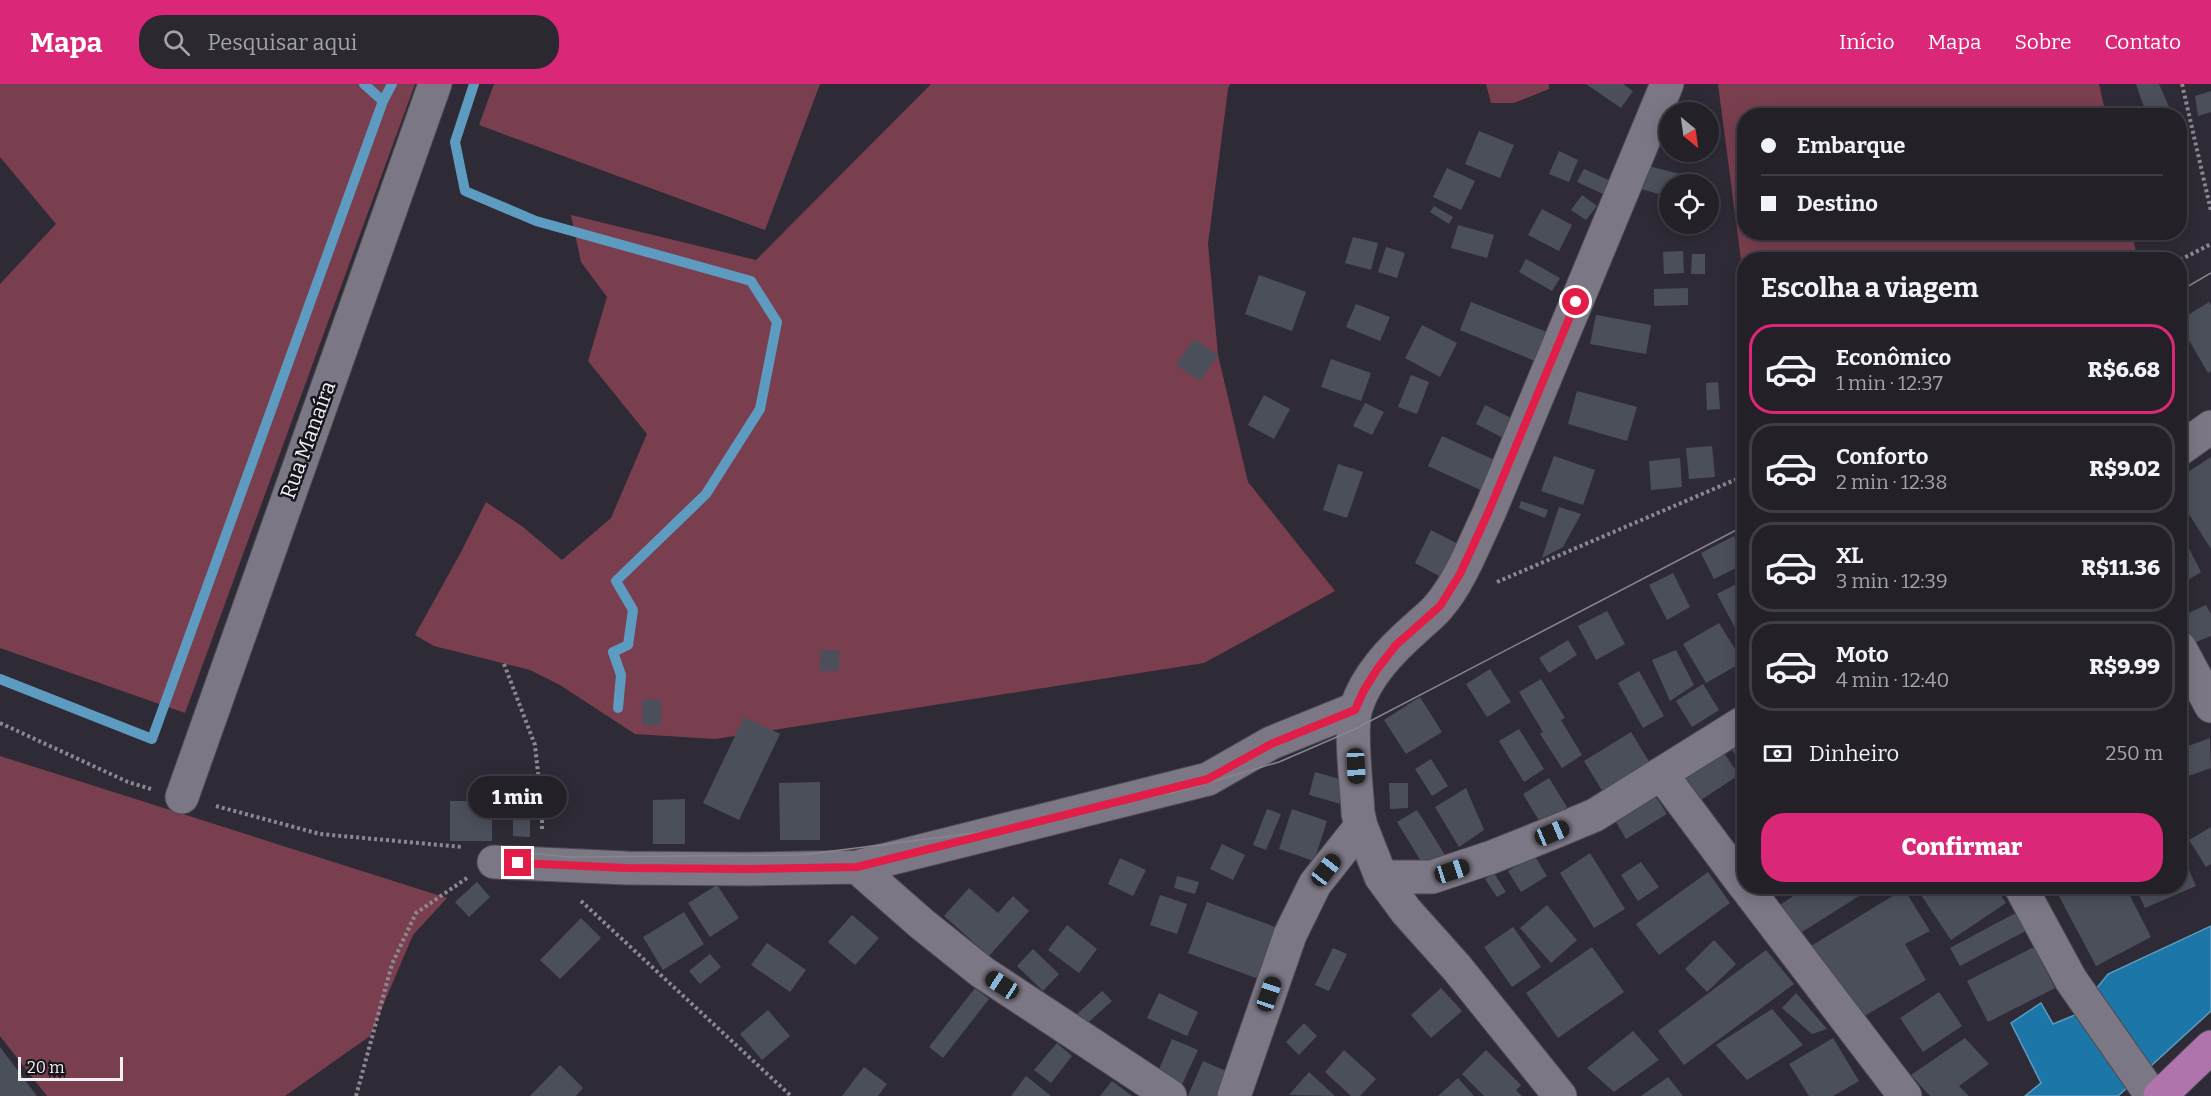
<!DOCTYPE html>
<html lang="pt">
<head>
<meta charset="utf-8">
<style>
  :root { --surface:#232028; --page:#2b2830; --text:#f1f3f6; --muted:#a3a3a8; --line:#403e45; --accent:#db2777 }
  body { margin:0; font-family:Bitter,serif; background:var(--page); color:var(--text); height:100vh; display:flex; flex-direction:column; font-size:22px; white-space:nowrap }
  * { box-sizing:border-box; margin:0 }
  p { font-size:20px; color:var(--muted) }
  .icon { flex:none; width:33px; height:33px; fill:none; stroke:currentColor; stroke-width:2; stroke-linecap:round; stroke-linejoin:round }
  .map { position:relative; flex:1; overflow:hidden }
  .drawer { position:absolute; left:1737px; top:168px; width:450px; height:642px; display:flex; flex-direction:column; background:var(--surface); border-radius:24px; box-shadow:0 3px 15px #0003,0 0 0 2px var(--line) }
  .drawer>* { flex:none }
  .guide { position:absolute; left:1737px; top:24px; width:450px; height:132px; border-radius:24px; box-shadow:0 3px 15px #0003,0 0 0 2px var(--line); display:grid; align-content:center; height:132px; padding:0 24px; background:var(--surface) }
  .needle { width:39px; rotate:151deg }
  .controls { position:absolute; left:1659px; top:18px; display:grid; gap:12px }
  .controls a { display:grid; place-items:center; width:60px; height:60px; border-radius:50%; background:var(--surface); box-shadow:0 3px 15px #0003,0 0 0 2px var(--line); font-size:30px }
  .scale { position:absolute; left:18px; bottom:15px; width:105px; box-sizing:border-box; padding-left:6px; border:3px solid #f2f0f7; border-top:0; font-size:16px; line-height:21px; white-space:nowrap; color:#f2f0f7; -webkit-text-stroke:4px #161519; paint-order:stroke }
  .end { position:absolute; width:27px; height:27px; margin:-14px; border:8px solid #e11d48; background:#fff; box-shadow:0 0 0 3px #fff }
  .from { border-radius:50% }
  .bubble { position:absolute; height:42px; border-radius:21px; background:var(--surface); box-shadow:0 3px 15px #0003,0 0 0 2px var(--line); font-size:20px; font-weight:800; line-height:42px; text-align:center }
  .car { position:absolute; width:18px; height:36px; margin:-18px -9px; border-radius:8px; box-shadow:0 0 4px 2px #0007; background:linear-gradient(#222 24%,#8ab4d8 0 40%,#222 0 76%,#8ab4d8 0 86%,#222 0) }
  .guide b { display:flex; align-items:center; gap:21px; height:57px; font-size:22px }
  .guide b+b { border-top:2px solid var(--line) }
  .guide i { width:15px; height:15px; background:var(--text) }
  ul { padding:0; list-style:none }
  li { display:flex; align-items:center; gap:18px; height:90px; margin:0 12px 9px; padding:0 12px; border:3px solid var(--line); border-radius:24px }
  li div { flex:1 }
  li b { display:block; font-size:22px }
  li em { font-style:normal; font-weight:800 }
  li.active { border-color:var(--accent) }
  li>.icon { width:54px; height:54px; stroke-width:1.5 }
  h2 { padding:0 24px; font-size:27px; line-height:72px }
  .pay { display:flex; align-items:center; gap:15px; height:66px; padding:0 24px; font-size:22px }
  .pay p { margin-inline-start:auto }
  .action { display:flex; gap:12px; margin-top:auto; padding:12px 24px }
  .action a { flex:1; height:69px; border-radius:24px; background:var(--accent); color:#fff; font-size:24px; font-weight:800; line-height:69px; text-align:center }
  header { display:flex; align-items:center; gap:36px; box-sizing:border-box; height:84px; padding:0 30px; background:var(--accent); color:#fff }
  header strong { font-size:28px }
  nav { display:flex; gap:33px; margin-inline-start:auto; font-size:21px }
  .search { width:420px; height:54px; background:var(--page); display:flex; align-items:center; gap:15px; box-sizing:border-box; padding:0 21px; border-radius:24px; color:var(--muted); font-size:22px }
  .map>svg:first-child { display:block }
  .green { fill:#793f4f }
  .water { fill:#1d76a8; stroke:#5d9bc0; stroke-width:1.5 }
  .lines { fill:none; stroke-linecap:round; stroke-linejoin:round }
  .stream { stroke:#5d9bc0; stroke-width:10 }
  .building { fill:#4b4f5a }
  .minor-casing { stroke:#4c4951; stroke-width:35 }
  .major-casing { stroke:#4c4951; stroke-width:35 }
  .path { stroke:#8c8892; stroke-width:4; stroke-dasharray:3 3; stroke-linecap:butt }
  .minor { stroke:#7c7784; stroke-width:33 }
  .major { stroke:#af74ac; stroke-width:33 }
  .tram { stroke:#88858e; stroke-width:1.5 }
  .route { stroke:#e11d48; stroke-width:8 }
  .labels { text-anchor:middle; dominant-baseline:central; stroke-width:5; stroke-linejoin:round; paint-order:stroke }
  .street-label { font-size:21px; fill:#f2f0f7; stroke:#161519 }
</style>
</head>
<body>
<header>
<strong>Mapa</strong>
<div class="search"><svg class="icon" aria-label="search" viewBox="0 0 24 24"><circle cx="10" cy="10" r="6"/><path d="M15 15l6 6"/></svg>Pesquisar aqui</div>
<nav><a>Início</a><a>Mapa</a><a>Sobre</a><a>Contato</a></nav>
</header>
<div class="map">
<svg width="2211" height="1012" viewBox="0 0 2211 1012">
  <rect width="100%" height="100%" fill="#2f2b36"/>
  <path class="green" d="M 0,0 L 415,0 L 185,629 L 0,564 L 0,200 L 56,140 L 0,73 Z
    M 494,0 L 820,0 L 765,146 L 479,41 Z
    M 931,0 L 1230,0 L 1228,5 L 1208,160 L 1218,271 L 1248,398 L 1335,507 L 1204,579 L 715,655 L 635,650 L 560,601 L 530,586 L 434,562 L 415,551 L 460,470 L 486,418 L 523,443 L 562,476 L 611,434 L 647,350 L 588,277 L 607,213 L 581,178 L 571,131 L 756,176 Z
    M 1486,0 L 1549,0 L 1549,5 L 1514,19 L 1491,19 Z
    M 1718,0 L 2099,0 L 2106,31 L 1744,32 L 1744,148 L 2132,149 L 2136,168 L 2112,176 L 1744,176 L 1744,199 Z
    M 0,672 L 447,814 L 413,851 L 370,952 L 285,1012 L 47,1012 L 0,952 Z"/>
  <path class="water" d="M 2211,842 L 2211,927 L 2118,1012 L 2025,1012 L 2041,999 L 2011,939 L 2041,919 L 2053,940 L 2075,931 L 2108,890 Z"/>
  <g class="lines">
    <path class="stream" d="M 364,0 L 383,17
      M 474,0 L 455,58 L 465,107 L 536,137 L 751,197 L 777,238 L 760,325 L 706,410 L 616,497 L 633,526 L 628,561 L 613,568 L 621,591 L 618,624
      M 0,595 L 152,655 L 383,17 L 392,0"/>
  </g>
  <path class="building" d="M 1586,0 L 1623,0 L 1633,7 L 1621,24 Z
    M 2136,0 L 2159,0 L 2173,32 L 2147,32 Z
    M 2211,7 L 2211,28 L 2198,32 L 2195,12 Z
    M 1479,47 L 1514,61 L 1500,94 L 1465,80 Z
    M 1559,67 L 1578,76 L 1569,98 L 1549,90 Z
    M 1648,82 L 1688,92 L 1685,100 L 1670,100 L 1670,113 L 1641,105 Z
    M 1447,84 L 1475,97 L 1461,126 L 1433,113 Z
    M 1584,85 L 1611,97 L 1605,111 L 1577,98 Z
    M 1582,111 L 1597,122 L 1586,136 L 1571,126 Z
    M 1434,122 L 1453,133 L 1449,140 L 1430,128 Z
    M 1542,125 L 1572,141 L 1559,167 L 1528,151 Z
    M 1458,141 L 1494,151 L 1487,174 L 1451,164 Z
    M 1353,153 L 1378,159 L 1371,186 L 1345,179 Z
    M 1386,163 L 1405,169 L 1397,194 L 1378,188 Z
    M 1683,167 L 1684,189 L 1664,190 L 1663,168 Z
    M 1692,170 L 1705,170 L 1705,190 L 1691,190 Z
    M 1526,175 L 1560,194 L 1552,207 L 1519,188 Z
    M 1259,191 L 1306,208 L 1292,247 L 1245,230 Z
    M 1688,204 L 1688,221 L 1654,222 L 1654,205 Z
    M 1471,218 L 1552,250 L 1540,279 L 1460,246 Z
    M 2209,218 L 2211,221 L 2211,287 L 2208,289 L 2180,241 L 2180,236 Z
    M 1356,220 L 1390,233 L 1380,257 L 1346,243 Z
    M 1596,231 L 1651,241 L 1646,270 L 1590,260 Z
    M 1422,241 L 1457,259 L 1440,293 L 1405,274 Z
    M 1194,255 L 1218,271 L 1200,297 L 1176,281 Z
    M 1331,275 L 1371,289 L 1361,317 L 1321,303 Z
    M 1411,291 L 1429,298 L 1417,330 L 1398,323 Z
    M 1718,298 L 1720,325 L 1707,326 L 1706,299 Z
    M 1577,307 L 1637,323 L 1627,357 L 1568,340 Z
    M 1264,311 L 1290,325 L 1274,355 L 1248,341 Z
    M 1365,319 L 1384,328 L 1372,351 L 1353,342 Z
    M 1485,321 L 1519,338 L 1509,357 L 1476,340 Z
    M 1442,352 L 1501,379 L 1487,409 L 1428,382 Z
    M 1712,362 L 1715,393 L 1689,395 L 1686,364 Z
    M 1554,372 L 1595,386 L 1583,421 L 1541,407 Z
    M 2211,373 L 2211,465 L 2180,416 L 2180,393 Z
    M 1680,374 L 1682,403 L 1651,406 L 1649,377 Z
    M 1338,380 L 1363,388 L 1347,434 L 1323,426 Z
    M 1521,417 L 1548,426 L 1545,434 L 1519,424 Z
    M 1559,423 L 1581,430 L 1563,463 L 1542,474 Z
    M 1431,446 L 1460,461 L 1443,494 L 1415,479 Z
    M 2180,447 L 2201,488 L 2180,501 Z
    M 1734,452 L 1744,474 L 1744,480 L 1714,495 L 1701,469 Z
    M 1673,489 L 1690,523 L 1667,536 L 1649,501 Z
    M 1744,496 L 1744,561 L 1717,510 Z
    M 2206,521 L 2211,530 L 2211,552 L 2191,560 L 2180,541 L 2180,533 Z
    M 1607,527 L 1625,560 L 1596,576 L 1578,542 Z
    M 1719,539 L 1743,578 L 1706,599 L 1683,560 Z
    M 1568,556 L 1577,571 L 1549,589 L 1539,574 Z
    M 820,566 L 839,566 L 839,587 L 820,587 Z
    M 1676,566 L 1694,601 L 1670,617 L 1652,576 Z
    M 1490,585 L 1511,618 L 1487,633 L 1466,600 Z
    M 1639,587 L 1664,632 L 1643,644 L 1618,599 Z
    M 1541,595 L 1565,634 L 1561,636 L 1582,671 L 1562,684 L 1540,650 L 1543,648 L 1519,608 Z
    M 1703,600 L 1719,626 L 1692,643 L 1676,617 Z
    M 1420,613 L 1442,648 L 1406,670 L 1384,636 Z
    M 642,616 L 661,616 L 661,641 L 642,641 Z
    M 744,633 L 780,650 L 739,736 L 703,719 Z
    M 1519,645 L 1544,685 L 1524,698 L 1499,657 Z
    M 1631,648 L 1653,684 L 1606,713 L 1584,677 Z
    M 2210,654 L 2211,684 L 2180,695 L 2180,665 Z
    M 1744,658 L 1744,684 L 1732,666 Z
    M 1724,669 L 1739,691 L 1698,718 L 1684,696 Z
    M 1431,675 L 1448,702 L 1432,712 L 1415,685 Z
    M 1315,688 L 1347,697 L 1341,720 L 1309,711 Z
    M 1549,694 L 1567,723 L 1541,740 L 1523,710 Z
    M 820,698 L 820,756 L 780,756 L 779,699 Z
    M 1389,699 L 1408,699 L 1408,724 L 1390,725 Z
    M 1466,704 L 1484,746 L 1459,763 L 1435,723 Z
    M 1656,713 L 1667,730 L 1626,755 L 1616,738 Z
    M 685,715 L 685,760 L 653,760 L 653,716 Z
    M 450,717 L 492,717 L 492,757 L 450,757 Z
    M 1267,725 L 1281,730 L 1266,766 L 1253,761 Z
    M 1292,725 L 1327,737 L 1314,777 L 1279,765 Z
    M 1417,726 L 1445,771 L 1425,784 L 1397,738 Z
    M 530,729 L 530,753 L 513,752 L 513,730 Z
    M 2211,743 L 2211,780 L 2206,783 L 2189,756 Z
    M 1222,760 L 1245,771 L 1233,796 L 1210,785 Z
    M 2180,765 L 2196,802 L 2145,824 L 2135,802 L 2180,802 Z
    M 1590,769 L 1625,825 L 1594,844 L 1560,789 Z
    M 1534,771 L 1547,792 L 1521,808 L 1508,787 Z
    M 1120,774 L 1146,786 L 1133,812 L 1108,800 Z
    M 1641,778 L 1659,803 L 1638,817 L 1621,791 Z
    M 1708,788 L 1730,819 L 1659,871 L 1636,840 Z
    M 1494,789 L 1506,808 L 1497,813 L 1485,795 Z
    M 1177,792 L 1199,798 L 1195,810 L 1174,804 Z
    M 477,798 L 490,813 L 469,833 L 455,818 Z
    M 717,801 L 739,834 L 710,853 L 688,819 Z
    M 1808,802 L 1875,802 L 1802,848 L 1780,821 Z
    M 1915,802 L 1995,802 L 2006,819 L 1951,856 Z
    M 2078,802 L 2125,802 L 2151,853 L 2096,882 L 2059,812 Z
    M 969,804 L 998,829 L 1013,812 L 1029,827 L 989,872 L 944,832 Z
    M 1904,805 L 1930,847 L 1905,860 L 1926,896 L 1856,937 L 1811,862 Z
    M 1160,811 L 1187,820 L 1177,850 L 1150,841 Z
    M 1207,818 L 1286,847 L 1267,898 L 1188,869 Z
    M 1547,821 L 1577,856 L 1551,879 L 1520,844 Z
    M 2023,825 L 2033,843 L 1960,882 L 1950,864 Z
    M 684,828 L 704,860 L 663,886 L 643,853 Z
    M 852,831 L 879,854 L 855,881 L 828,858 Z
    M 581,834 L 601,854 L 560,895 L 540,876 Z
    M 1067,841 L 1097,865 L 1079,889 L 1048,866 Z
    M 1513,843 L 1541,883 L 1512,903 L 1484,863 Z
    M 1714,856 L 1736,880 L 1707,908 L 1685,885 Z
    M 767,859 L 806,886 L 790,908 L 751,881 Z
    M 1592,863 L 1624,908 L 1558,954 L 1526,909 Z
    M 2034,863 L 2055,904 L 1988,938 L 1967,897 Z
    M 1333,864 L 1347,870 L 1329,907 L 1315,901 Z
    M 1033,865 L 1059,890 L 1043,907 L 1017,882 Z
    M 1766,866 L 1794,900 L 1684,981 L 1658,947 Z
    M 710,870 L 721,883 L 700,900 L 689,887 Z
    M 975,904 L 989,915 L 943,974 L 929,963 Z
    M 1441,904 L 1462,927 L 1431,954 L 1411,931 Z
    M 1102,907 L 1112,917 L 1084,942 L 1075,932 Z
    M 1939,908 L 1962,942 L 1923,968 L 1900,934 Z
    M 1159,909 L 1198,928 L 1187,952 L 1147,934 Z
    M 1796,909 L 1827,945 L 1812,950 L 1782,924 Z
    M 1772,925 L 1803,961 L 1747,996 L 1716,961 Z
    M 768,926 L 790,952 L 762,976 L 740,950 Z
    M 1304,939 L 1317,952 L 1299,971 L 1286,958 Z
    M 1633,947 L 1659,976 L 1614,1008 L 1587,984 Z
    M 1833,954 L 1859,997 L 1833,1012 L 1809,1012 L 1789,980 Z
    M 1965,954 L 1989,980 L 1959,1002 L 1969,1012 L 1930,1012 L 1911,991 Z
    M 1172,955 L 1198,966 L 1179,1007 L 1154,997 Z
    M 1057,959 L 1072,972 L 1051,999 L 1034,986 Z
    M 0,963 L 37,1012 L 0,1012 Z
    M 1344,966 L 1376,995 L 1360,1012 L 1351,1012 L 1325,988 Z
    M 1486,966 L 1521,1001 L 1516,1006 L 1522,1012 L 1484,1012 L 1462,990 Z
    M 1203,977 L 1235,991 L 1225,1012 L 1188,1012 Z
    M 560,981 L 583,1004 L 576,1012 L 530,1012 Z
    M 864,983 L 887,1000 L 878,1012 L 842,1012 Z
    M 1309,988 L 1335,1012 L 1289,1011 Z
    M 1026,992 L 1051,1012 L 1011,1012 Z
    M 1668,993 L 1683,1012 L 1641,1012 Z
    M 1458,994 L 1474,1012 L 1438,1012 Z
    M 1112,997 L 1132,1012 L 1100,1012 Z"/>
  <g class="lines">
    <g class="minor-casing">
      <path id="minor" d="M 2180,365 L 2211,343
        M 2180,564 L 2211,622
        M 1662,691 L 1744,801
        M 182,713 L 435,0
        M 494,778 L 627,784 L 749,785 L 857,783 L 1208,695 L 1271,659 L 1355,625
        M 857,783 L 922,840 L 982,888 L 1170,1012
        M 1381,793 L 1432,793 L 1492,773 L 1552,749 L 1595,731 L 1744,638
        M 1745,802 L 1905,1012
        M 2020,802 L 2071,896 L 2152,1012
        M 1234,1012 L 1290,851 L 1315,800 L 1361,742
        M 1560,1012 L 1457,884 L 1406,827 L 1381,793 L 1361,742 L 1358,729 C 1357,703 1349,647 1356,624 C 1366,592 1391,566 1416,544 C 1423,537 1433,530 1439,522 C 1460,498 1475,458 1489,429 L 1667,0"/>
    </g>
    <g class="major-casing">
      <path id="major" d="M 2160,1012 L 2211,963"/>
    </g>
    <path class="path" d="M 2182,0 L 2211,127
      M 2180,176 L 2211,160
      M 1497,498 L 1744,392
      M 504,580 L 535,661 L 542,726 L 542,745
      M 0,639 L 128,698 L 151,705
      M 216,722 L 320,750 L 462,763
      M 581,817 L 791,1012
      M 356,1012 L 392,880 L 416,829 L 467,794"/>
    <use href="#minor" class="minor"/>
    <use href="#major" class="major"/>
    <path class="tram" d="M 2180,207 L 2211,189
      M 511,767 L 568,773 L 801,771 L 983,748 L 1184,706 L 1279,678 L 1353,646 L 1744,442"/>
  </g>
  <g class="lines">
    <path class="route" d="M 518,779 L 627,784 L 749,785 L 857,783 L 1208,695 L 1271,660 L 1355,626 L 1364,606 L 1378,584 L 1396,561 L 1440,522 L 1460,490 L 1488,429 L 1576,218"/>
  </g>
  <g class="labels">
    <g class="street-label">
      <text transform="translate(308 356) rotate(-70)">Rua Manaíra</text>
    </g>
  </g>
</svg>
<div class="controls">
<a><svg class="needle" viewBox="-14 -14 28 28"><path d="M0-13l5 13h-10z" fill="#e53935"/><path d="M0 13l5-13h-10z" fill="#a3a3a8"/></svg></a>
<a><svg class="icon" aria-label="locate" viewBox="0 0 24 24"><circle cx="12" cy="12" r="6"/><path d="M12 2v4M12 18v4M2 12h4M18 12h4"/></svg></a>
</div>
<div class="scale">20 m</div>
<i class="end from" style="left:1576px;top:218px"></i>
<i class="end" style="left:518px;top:779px"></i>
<div class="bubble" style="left:468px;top:692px;width:99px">1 min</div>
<i class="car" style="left:1356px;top:682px;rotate:177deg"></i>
<i class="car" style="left:1552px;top:749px;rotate:67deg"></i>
<i class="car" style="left:1326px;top:786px;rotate:38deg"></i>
<i class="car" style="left:1452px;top:787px;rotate:72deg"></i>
<i class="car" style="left:1002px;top:901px;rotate:303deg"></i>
<i class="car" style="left:1269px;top:910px;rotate:19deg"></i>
<div class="guide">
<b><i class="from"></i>Embarque</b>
<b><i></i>Destino</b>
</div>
<section class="drawer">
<h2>Escolha a viagem</h2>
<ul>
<li class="active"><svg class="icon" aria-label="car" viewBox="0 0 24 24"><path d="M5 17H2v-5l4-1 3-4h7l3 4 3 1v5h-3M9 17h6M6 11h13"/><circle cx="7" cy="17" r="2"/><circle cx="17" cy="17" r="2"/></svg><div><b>Econômico</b><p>1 min · 12:37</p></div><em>R$6.68</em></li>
<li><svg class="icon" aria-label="car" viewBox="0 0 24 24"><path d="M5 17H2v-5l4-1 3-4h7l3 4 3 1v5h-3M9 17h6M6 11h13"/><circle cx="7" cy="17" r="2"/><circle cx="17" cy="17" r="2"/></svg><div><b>Conforto</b><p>2 min · 12:38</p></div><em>R$9.02</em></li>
<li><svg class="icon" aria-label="car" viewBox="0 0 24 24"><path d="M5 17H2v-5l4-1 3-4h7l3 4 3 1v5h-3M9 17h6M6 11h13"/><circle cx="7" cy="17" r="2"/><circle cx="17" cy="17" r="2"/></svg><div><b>XL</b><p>3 min · 12:39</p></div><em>R$11.36</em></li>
<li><svg class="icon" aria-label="car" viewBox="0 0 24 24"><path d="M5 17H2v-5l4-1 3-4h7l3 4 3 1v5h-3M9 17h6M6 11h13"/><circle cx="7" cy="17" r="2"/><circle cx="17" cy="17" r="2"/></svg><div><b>Moto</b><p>4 min · 12:40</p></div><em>R$9.99</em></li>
</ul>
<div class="pay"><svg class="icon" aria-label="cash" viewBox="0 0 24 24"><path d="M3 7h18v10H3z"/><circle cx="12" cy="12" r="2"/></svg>Dinheiro<p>250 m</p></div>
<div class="action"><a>Confirmar</a></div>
</section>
</div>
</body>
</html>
